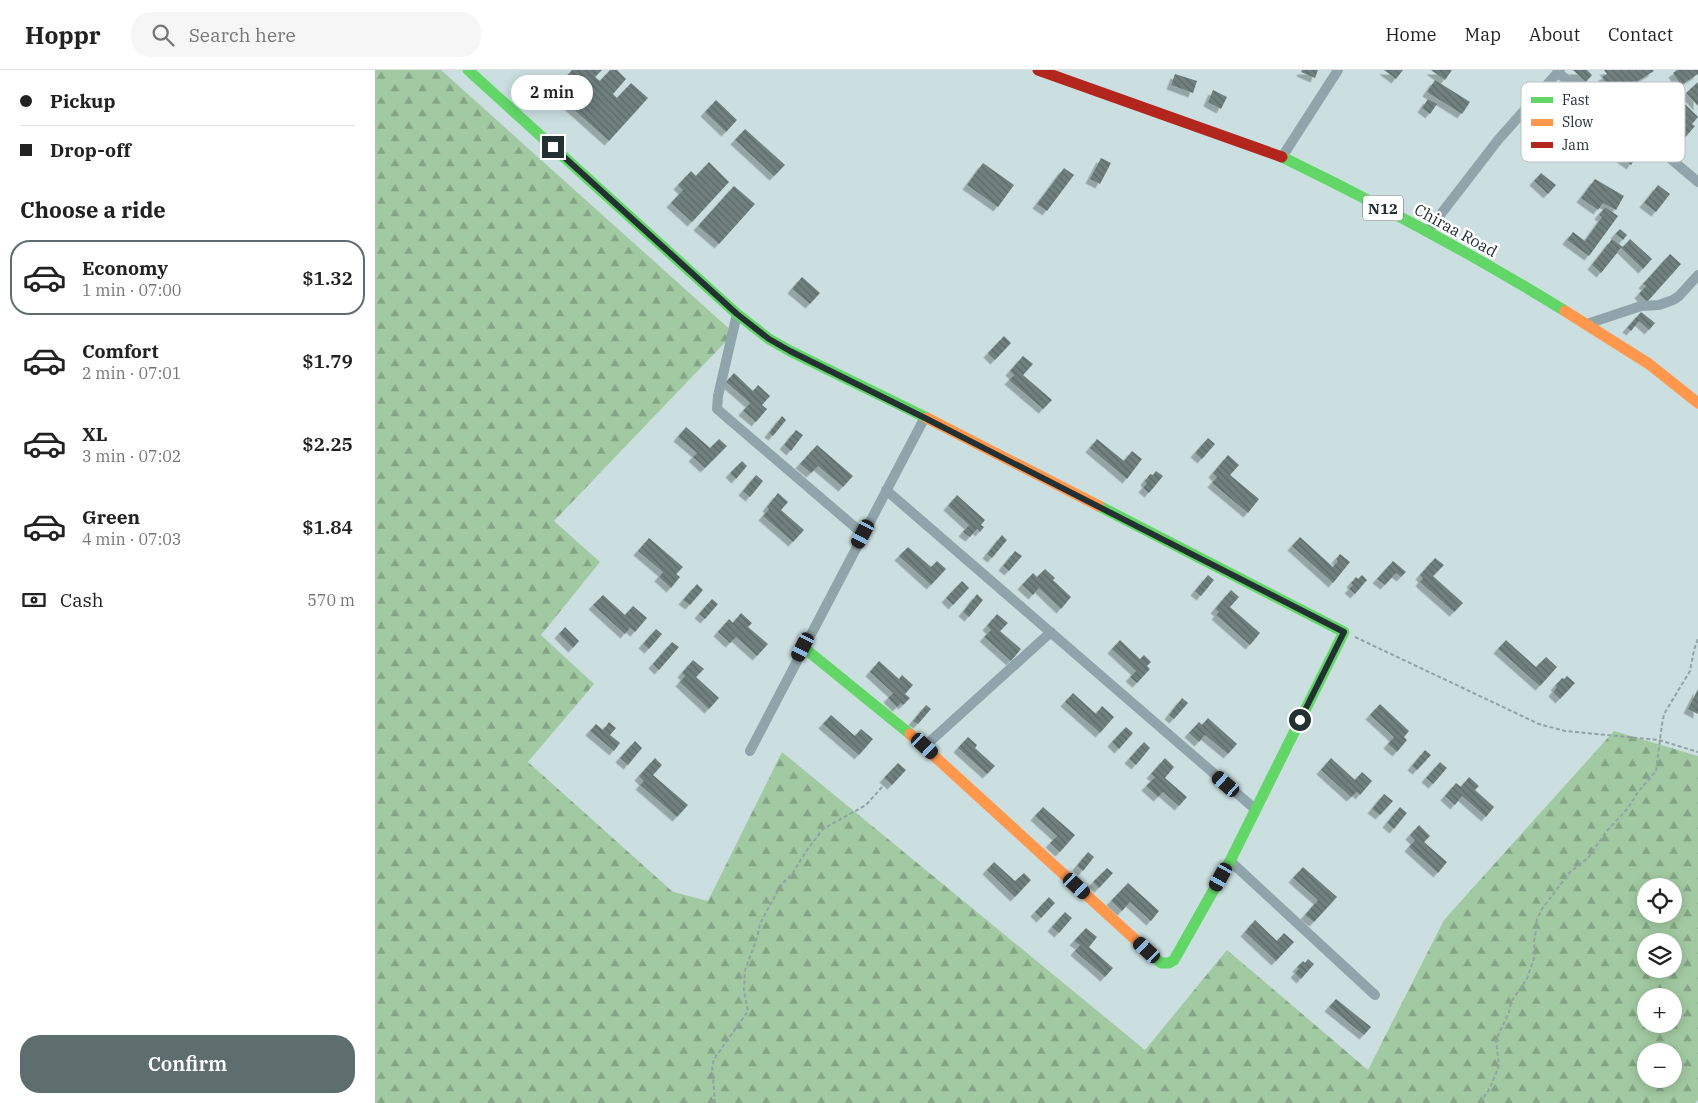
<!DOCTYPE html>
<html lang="en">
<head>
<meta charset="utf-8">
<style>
  :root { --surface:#fff; --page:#f6f6f6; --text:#222; --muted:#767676; --line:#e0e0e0; --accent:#5e6e6f }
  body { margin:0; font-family:"IBM Plex Serif",serif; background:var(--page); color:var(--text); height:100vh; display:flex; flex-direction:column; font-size:19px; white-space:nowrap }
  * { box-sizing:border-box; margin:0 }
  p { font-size:16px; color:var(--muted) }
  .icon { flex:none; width:28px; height:28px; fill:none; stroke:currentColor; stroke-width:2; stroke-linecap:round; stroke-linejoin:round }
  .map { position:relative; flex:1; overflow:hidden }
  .details { display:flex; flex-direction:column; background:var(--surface); width:375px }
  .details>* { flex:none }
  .top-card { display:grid; align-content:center; height:110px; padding:0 20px; background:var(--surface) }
  .tools { position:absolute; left:1262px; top:808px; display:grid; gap:10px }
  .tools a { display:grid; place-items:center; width:45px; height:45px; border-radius:50%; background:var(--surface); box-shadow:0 2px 12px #0003; font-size:25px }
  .end { position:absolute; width:22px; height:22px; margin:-11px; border:6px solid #233132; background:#fff; box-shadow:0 0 0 2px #fff }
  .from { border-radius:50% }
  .bubble { position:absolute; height:35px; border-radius:18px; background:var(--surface); box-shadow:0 2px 12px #0003; font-size:16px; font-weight:600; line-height:35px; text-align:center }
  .car { position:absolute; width:15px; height:30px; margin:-15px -8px; border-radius:6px; box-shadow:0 0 4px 1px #0007; background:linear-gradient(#222 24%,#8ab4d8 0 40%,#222 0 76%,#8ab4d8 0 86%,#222 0) }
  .top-card b { display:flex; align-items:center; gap:18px; height:48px; font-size:19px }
  .top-card b+b { border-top:1px solid var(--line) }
  .top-card i { width:12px; height:12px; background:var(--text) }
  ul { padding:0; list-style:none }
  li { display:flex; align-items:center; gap:15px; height:75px; margin:0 10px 8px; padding:0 10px; border:2px solid transparent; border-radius:20px }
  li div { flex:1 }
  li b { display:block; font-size:19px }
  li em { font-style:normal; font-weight:600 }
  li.on { border-color:var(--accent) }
  li>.icon { width:45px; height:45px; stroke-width:1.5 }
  h2 { padding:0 20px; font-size:22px; line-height:60px }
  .pay { display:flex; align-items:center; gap:12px; height:55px; padding:0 20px; font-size:19px }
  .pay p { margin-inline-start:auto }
  .button { display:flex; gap:10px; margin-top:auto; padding:10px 20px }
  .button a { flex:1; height:58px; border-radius:20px; background:var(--accent); color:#fff; font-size:20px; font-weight:600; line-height:58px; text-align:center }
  header { display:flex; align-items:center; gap:30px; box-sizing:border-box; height:70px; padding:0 25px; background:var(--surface); border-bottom:1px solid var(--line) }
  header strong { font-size:24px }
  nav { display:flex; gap:28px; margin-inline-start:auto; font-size:18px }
  .search { width:350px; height:45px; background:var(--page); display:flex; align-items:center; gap:12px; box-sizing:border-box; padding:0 18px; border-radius:20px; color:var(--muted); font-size:19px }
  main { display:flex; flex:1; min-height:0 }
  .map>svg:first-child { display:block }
  .forest { fill:url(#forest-firs); fill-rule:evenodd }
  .building { fill:url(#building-back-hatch); filter:url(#shadow) }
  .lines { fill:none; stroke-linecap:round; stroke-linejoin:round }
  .path { stroke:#90a3a6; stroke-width:2; stroke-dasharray:4 2.5; stroke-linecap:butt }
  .street { stroke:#90a5ab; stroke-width:10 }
  .fast { stroke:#63d668; stroke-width:11 }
  .slow { stroke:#ff974d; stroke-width:11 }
  .jam { stroke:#b3261e; stroke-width:11 }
  .route { stroke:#233132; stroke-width:6 }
  .labels { text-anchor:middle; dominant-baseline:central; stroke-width:5; stroke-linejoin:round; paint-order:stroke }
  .shield { fill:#fff; stroke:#656f70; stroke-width:1 }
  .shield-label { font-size:15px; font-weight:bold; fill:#233132 }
  .street-label { font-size:16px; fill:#233132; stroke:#fff }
  .key { fill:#fff; stroke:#bdc1c2; stroke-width:1 }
  .key-label { font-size:14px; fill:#233132 }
</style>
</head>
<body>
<header>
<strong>Hoppr</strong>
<div class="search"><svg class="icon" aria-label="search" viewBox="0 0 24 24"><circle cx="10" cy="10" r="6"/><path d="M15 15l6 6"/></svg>Search here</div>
<nav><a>Home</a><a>Map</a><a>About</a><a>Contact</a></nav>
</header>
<main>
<section class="details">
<div class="top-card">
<b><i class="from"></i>Pickup</b>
<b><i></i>Drop-off</b>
</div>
<h2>Choose a ride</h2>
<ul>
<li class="on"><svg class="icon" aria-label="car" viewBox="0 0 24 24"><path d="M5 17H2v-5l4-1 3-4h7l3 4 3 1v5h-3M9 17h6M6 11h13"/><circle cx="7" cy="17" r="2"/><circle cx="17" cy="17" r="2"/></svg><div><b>Economy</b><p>1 min · 07:00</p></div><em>$1.32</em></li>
<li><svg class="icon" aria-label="car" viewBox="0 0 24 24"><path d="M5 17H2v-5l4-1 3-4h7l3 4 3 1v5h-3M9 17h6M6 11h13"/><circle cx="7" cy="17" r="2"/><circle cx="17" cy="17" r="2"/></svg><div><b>Comfort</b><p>2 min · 07:01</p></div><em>$1.79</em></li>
<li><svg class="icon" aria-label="car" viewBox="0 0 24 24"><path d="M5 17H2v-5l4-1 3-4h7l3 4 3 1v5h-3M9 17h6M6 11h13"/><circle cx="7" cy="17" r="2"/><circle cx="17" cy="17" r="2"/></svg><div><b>XL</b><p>3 min · 07:02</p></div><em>$2.25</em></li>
<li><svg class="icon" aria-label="car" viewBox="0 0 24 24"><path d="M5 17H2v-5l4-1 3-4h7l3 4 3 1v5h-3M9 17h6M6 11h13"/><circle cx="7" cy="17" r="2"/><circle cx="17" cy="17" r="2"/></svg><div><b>Green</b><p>4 min · 07:03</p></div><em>$1.84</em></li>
</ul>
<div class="pay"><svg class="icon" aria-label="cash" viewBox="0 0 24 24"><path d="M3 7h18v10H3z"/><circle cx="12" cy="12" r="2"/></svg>Cash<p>570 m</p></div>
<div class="button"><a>Confirm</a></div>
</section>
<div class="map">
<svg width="1323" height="1033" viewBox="0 0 1323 1033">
  <defs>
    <pattern id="forest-firs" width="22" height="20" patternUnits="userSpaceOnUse" patternTransform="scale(1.25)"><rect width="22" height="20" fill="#a2caa2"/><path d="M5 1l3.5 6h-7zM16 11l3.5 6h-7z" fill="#84a585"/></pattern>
    <pattern id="building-back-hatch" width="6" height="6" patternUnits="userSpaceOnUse" patternTransform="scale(1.25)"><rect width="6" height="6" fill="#70807e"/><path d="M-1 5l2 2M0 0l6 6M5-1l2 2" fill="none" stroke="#5c6968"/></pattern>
    <filter id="shadow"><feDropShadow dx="-4.5" dy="4.5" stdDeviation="0" flood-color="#0004"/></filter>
  </defs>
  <rect width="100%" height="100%" fill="#cbdfe0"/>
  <path class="forest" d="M 0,0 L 66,0 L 359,263 L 179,451 L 225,492 L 166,565 L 219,614 L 153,692 L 298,822 L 333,831 L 407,682 L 770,980 L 852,880 L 993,1000 L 1069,850 L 1239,661 L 1323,686 L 1323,1030 L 1320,1033 L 0,1033 ZM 1271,816 L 1299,816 L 1299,844 L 1271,844 ZM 1271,871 L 1299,871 L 1299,899 L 1271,899 ZM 1271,926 L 1299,926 L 1299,954 L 1271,954 ZM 1271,981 L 1299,981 L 1299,1009 L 1271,1009 Z"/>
  <path class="building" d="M 197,0 L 227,0 L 220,7 L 225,11 L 235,0 L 242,0 L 251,9 L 238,24 L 242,28 L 256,13 L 273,28 L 234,71 L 178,21 Z
    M 927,0 L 943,0 L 940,8 L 926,2 Z
    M 1009,0 L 1028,0 L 1021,9 Z
    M 1056,0 L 1077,0 L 1070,10 Z
    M 1198,0 L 1212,0 L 1217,5 L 1211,12 Z
    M 1229,0 L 1278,0 L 1279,1 L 1239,26 L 1227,7 L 1232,4 Z
    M 1302,0 L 1323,0 L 1323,4 L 1306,15 L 1298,3 Z
    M 800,4 L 822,11 L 818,23 L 796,15 Z
    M 1060,10 L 1095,32 L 1087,44 L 1052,22 Z
    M 1323,12 L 1323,36 L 1311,23 Z
    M 838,20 L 852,27 L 846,39 L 833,32 Z
    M 1053,29 L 1062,34 L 1055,44 L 1047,38 Z
    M 1305,29 L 1323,47 L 1317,54 L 1320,56 L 1308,70 L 1304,66 L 1298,73 L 1279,55 Z
    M 341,30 L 362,50 L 351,62 L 330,42 Z
    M 370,59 L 410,95 L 399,106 L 360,70 Z
    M 1250,72 L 1265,82 L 1256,95 L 1241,84 Z
    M 726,88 L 736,93 L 725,114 L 715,109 Z
    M 334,92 L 354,112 L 317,152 L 296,133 L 308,120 L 303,115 L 316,101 L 321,106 Z
    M 608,93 L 639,115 L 623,137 L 592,115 Z
    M 689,98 L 699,105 L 672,141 L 662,134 Z
    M 1166,103 L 1181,115 L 1173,124 L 1159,111 Z
    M 1220,109 L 1249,126 L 1241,140 L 1228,133 L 1223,140 L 1206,128 Z
    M 1283,115 L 1295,124 L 1281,142 L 1269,133 Z
    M 359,116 L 380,134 L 344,174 L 323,156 Z
    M 1230,137 L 1243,146 L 1214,186 L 1192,170 L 1198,162 L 1210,171 L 1227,147 L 1224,145 Z
    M 1245,159 L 1252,165 L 1248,170 L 1240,164 Z
    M 1237,169 L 1248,177 L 1255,169 L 1277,189 L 1268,199 L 1246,178 L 1226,203 L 1217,195 Z
    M 1295,184 L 1306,194 L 1272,232 L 1264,224 L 1271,216 L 1268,214 Z
    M 427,207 L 445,223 L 435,234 L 417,219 Z
    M 1266,242 L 1280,253 L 1274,260 L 1264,251 L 1256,261 L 1252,258 Z
    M 629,266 L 636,273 L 620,290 L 613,283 Z
    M 648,286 L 658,294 L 648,305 L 677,330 L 668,339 L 634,310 L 639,305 L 635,301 Z
    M 359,303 L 378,321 L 383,315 L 395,326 L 387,335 L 392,339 L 381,352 L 368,341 L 375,333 L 351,312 Z
    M 407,346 L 411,350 L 398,366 L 394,363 Z
    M 311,357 L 335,378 L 344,369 L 352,376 L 330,398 L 318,387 L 322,383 L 303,367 Z
    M 421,360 L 428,365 L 416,381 L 409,375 Z
    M 833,368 L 840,374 L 827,389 L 820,383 Z
    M 722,369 L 749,391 L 757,381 L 767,389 L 752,409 L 715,378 Z
    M 442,375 L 478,406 L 468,417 L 443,396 L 436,403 L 425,394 Z
    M 853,385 L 864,395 L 855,405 L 884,429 L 873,443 L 837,413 L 842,407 L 838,403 Z
    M 367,391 L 372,396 L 361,409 L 355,403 Z
    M 781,401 L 788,406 L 774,423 L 768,418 L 772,413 L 770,411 L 775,404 L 778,405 Z
    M 381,405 L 388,411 L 375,427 L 368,421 Z
    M 403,423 L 413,432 L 406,440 L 429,460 L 418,472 L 388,446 L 394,439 L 392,437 Z
    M 582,425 L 610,450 L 606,455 L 609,457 L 605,462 L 602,459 L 595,467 L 588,462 L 594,455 L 573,436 Z
    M 627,465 L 632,470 L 617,488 L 612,484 Z
    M 925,467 L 958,497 L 963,491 L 961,489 L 965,484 L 975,492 L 958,513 L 917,476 Z
    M 274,468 L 308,497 L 301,504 L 305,507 L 296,518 L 284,507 L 288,502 L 263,481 Z
    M 533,477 L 556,497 L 562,491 L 571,499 L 556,515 L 524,486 Z
    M 640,481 L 647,486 L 634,501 L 628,496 Z
    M 1060,488 L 1069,495 L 1058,506 L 1088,533 L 1079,542 L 1045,512 L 1048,508 L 1045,505 Z
    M 1018,491 L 1031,502 L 1026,507 L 1021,503 L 1010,515 L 1002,509 Z
    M 670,499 L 680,508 L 678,510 L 696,527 L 686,539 L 664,518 L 658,525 L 647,515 L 658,503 L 662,507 Z
    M 833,505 L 839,510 L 826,526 L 820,521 Z
    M 987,505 L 992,510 L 980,524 L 974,519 L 978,515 L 976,513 L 981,507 L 983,509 Z
    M 587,511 L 594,518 L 578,535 L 571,528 Z
    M 322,514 L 328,520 L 315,535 L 308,530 Z
    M 856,520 L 864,527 L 855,537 L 885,563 L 875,575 L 841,545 L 844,542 L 840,539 Z
    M 602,524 L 608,530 L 594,547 L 588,542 Z
    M 228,525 L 250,545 L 258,536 L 272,548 L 260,562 L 255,558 L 250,564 L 218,535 Z
    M 337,529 L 343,534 L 330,549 L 324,544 Z
    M 366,543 L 377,553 L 373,557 L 393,574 L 382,586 L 361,567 L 355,573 L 343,562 L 354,549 L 358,553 Z
    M 622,544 L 633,553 L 625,561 L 646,579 L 636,591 L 609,567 L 616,560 L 612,556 Z
    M 190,557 L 204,571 L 198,578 L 184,564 Z
    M 281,559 L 287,564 L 274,579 L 268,574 Z
    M 745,570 L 765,589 L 769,585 L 776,592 L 772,596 L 775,599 L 762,613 L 755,607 L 761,601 L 737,579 Z
    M 1131,570 L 1161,597 L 1171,587 L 1182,597 L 1165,616 L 1123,579 Z
    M 297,572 L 304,577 L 284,600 L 278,594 Z
    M 318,590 L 329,599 L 321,607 L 344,628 L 334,639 L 305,612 L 310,606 L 307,603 Z
    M 504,591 L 524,609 L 527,605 L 538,615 L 530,624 L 535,628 L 528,635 L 526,633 L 522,637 L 513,628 L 518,623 L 495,602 Z
    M 1192,606 L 1200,613 L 1185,629 L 1178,622 L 1182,617 L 1180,616 L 1187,608 L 1189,609 Z
    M 1323,619 L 1323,644 L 1313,639 Z
    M 698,623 L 721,644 L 727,636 L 739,647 L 725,663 L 690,632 Z
    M 807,628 L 813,633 L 799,649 L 794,645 Z
    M 1005,634 L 1034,661 L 1029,667 L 1032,670 L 1022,682 L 1013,674 L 1019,667 L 995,645 Z
    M 551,635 L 556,639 L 543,654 L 538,651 Z
    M 456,645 L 480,666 L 486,659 L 498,669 L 484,685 L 448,654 Z
    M 833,648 L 862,674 L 853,684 L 830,665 L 824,672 L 814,663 L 824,652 L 827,655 Z
    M 234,652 L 241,658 L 235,665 L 245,673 L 239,681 L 215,661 L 221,654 L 228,660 Z
    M 751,657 L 758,663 L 744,679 L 737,672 Z
    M 593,667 L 602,675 L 600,678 L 620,696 L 612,704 L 583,678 Z
    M 260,671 L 267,678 L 253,695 L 245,688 Z
    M 769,672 L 775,678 L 761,695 L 754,689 Z
    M 1050,680 L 1056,685 L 1042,700 L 1037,696 Z
    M 280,688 L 287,695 L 278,705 L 313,735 L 302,747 L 265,715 L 269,711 L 264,706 Z
    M 790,688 L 799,697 L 790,708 L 812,727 L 804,736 L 788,722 L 783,727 L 771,716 L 780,707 L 776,704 Z
    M 956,688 L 980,710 L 987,702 L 997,711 L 985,725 L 982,722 L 976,727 L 946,700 Z
    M 1065,692 L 1072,698 L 1058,714 L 1051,708 Z
    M 523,693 L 531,700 L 517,715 L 509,708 Z
    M 1094,707 L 1104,716 L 1100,720 L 1119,737 L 1111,747 L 1087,726 L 1080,735 L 1070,726 L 1081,713 L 1086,717 Z
    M 1009,724 L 1018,731 L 1005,745 L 997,739 Z
    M 668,737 L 700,765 L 685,782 L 675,773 L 682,766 L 660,746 Z
    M 1025,737 L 1032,743 L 1019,759 L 1012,753 Z
    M 1044,755 L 1055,766 L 1049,772 L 1072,792 L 1063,803 L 1034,777 L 1040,770 L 1035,765 Z
    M 713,782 L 719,787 L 708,801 L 702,796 Z
    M 619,792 L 640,811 L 649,803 L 656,810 L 640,827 L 612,800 Z
    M 928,797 L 962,827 L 939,852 L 930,845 L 943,830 L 918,808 Z
    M 732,798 L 738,803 L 724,818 L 718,812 Z
    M 753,813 L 784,841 L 776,851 L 755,832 L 747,841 L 736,831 Z
    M 674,827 L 680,833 L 666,848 L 660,842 Z
    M 690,842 L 697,848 L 684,863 L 677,857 Z
    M 880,850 L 902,871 L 909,863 L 919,872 L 901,891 L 870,862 Z
    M 711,858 L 722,867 L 714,877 L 738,898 L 730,907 L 700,881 L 705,875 L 699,871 Z
    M 933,889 L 939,894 L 926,909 L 920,903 L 924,899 L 922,897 L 928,891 L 930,893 Z
    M 961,929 L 996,957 L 989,965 L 954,937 Z"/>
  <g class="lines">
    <path class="path" d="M 980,567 L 1164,654 L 1190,661 L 1284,670 L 1323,682
      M 340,1033 L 337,996 L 339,989 L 373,941 L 369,922 L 370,900 L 382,868 L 385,854 L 402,822 L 409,812 L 417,804 L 432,780 L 448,759 L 491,735 L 507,717
      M 1105,1033 L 1115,1018 L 1124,995 L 1121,970 L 1134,942 L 1136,932 L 1152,909 L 1160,885 L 1159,871 L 1161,860 L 1162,849 L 1167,839 L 1195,802 L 1213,788 L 1231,762 L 1253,738 L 1263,722 L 1281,701 L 1287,654 L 1289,644 L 1315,601 L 1319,580 L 1323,569"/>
    <path class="street" d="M 1183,3 L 1290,84 L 1323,112
      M 907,87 L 963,0
      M 1052,162 L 1123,70 L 1185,0
      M 362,244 L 343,326 L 342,339 L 488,464
      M 1212,254 L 1266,236 L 1284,235 L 1298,230 L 1304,226 L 1323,205
      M 511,420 L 880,739
      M 550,676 L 676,562
      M 375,681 L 550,347
      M 855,791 L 1000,925"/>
    <path class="fast" d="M 93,0 L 362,244 L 394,269 L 415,281 L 552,348
      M 907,87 C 1004,134 1099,185 1190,241
      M 724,436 L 969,562 L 855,791 L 799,890 L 794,893 L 786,893 L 775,883
      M 428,577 L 535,664"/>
    <path class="slow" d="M 1190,241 L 1274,294 L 1323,333
      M 552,348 L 724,436
      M 535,664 L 775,883"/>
    <path class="jam" d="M 663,0 L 907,87"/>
  </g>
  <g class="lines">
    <path class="route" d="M 178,77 L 362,244 L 394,269 L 415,281 L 550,348 L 969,562 L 925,650"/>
  </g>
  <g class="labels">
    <rect class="shield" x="988" y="125.5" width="40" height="25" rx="4"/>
    <g class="shield-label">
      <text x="1008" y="138">N12</text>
    </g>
    <g class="street-label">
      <text transform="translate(1081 160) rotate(29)">Chiraa Road</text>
    </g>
  </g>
  <rect x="1146" y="12" width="164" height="80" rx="8" class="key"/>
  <rect x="1156" y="27" width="22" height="6" fill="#63d668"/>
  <rect x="1156" y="49" width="22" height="7" fill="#ff974d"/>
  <rect x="1156" y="72" width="22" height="6" fill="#b3261e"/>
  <g class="key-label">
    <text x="1187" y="35">Fast</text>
    <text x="1187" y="57">Slow</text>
    <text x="1187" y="80">Jam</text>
  </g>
</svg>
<div class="tools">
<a><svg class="icon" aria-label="locate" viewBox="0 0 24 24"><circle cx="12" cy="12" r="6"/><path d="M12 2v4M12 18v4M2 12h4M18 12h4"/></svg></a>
<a><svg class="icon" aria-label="layers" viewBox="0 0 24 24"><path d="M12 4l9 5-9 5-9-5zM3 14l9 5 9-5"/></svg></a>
<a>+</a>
<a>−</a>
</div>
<i class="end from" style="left:925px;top:650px"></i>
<i class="end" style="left:178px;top:77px"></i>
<div class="bubble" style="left:136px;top:5px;width:82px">2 min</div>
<i class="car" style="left:488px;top:464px;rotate:208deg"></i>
<i class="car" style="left:428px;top:577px;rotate:207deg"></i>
<i class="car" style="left:550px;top:676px;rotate:133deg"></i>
<i class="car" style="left:851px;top:714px;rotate:311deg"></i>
<i class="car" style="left:846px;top:807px;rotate:209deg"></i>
<i class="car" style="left:702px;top:816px;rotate:133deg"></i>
<i class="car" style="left:772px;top:880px;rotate:313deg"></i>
</div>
</main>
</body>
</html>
